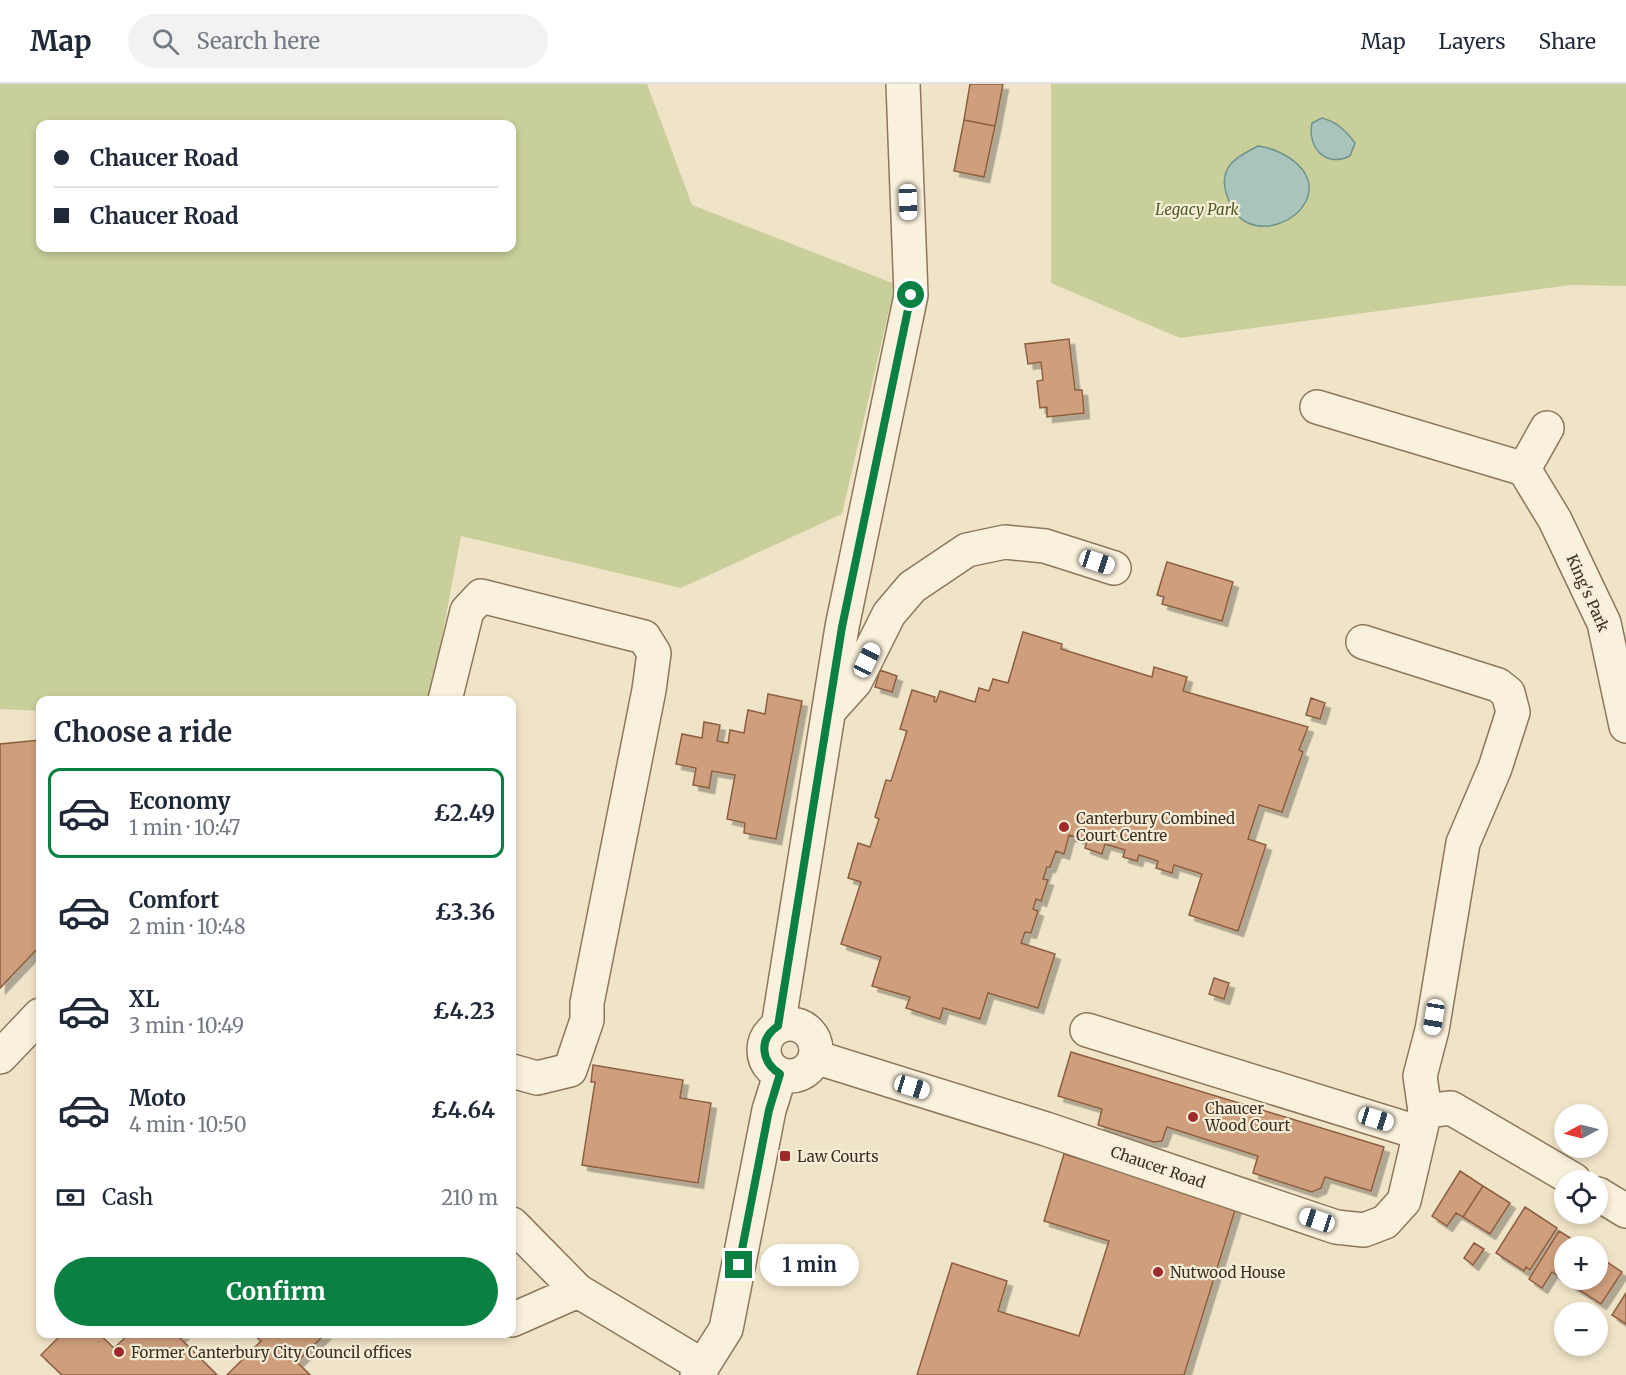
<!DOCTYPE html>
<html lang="en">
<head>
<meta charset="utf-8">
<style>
  :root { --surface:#fff; --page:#f2f2f3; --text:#1f2937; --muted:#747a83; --line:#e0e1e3; --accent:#0b8043 }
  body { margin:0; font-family:Merriweather,serif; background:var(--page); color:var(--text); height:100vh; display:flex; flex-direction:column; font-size:22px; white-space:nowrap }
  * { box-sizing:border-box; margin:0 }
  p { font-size:20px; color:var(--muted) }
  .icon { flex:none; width:33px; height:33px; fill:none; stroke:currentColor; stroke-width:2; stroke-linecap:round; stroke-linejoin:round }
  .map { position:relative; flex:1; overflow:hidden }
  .side { position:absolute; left:36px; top:612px; width:480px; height:642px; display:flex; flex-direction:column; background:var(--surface); border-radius:12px; box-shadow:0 3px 9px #0003 }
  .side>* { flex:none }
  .guide { position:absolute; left:36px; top:36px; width:480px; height:132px; border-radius:12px; box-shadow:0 3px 9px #0003; display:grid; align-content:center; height:132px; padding:0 18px; background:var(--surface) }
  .needle { width:39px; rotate:263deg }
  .fabs { position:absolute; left:1554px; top:1020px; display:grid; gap:12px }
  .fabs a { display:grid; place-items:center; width:54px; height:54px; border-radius:50%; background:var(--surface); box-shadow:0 3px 9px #0003; font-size:30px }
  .end { position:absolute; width:27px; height:27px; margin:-14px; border:8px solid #0b8043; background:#fff; box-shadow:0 0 0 3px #fff }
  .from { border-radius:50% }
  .bubble { position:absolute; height:42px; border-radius:21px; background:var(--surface); box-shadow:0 3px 9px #0003; font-size:20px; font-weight:700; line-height:42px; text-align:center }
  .car { position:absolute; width:18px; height:36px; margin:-18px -9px; border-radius:8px; box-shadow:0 0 4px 2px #0007; background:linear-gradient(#fff 24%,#345 0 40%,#fff 0 76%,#345 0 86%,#fff 0) }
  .guide b { display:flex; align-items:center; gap:21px; height:57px; font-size:22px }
  .guide b+b { border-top:2px solid var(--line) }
  .guide i { width:15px; height:15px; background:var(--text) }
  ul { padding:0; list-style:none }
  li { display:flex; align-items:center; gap:18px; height:90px; margin:0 12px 9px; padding:0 6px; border:3px solid transparent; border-radius:12px }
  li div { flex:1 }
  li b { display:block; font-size:22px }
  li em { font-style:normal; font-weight:700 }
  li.current { border-color:var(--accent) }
  li>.icon { width:54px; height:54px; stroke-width:1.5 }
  h2 { padding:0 18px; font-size:27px; line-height:72px }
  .pay { display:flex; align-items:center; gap:15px; height:66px; padding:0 18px; font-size:22px }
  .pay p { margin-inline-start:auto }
  .primary-button { display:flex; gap:12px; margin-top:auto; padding:12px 18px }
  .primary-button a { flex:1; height:69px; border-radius:36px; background:var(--accent); color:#fff; font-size:24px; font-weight:700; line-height:69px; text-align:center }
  header { display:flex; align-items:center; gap:36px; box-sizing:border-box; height:84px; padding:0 30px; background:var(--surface); border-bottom:2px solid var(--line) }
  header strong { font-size:28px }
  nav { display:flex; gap:33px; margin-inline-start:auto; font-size:21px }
  .search { width:420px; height:54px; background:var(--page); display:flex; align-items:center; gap:15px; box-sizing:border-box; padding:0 21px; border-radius:33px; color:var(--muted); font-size:22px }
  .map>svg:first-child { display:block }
  .green { fill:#c9cf9b; fill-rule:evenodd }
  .water { fill:#a9c4bc; stroke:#6f938a; stroke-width:1.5 }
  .building { fill:#cf9f7d; stroke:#8d5f41; stroke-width:1.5; filter:url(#shadow) }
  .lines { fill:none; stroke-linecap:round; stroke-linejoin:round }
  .minor-casing { stroke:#8d765c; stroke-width:36 }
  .minor { stroke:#faf1dc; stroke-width:33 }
  .route { stroke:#0b8043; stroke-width:8 }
  .poi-dot { fill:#9e2a2b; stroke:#f7eed8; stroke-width:2 }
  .labels { text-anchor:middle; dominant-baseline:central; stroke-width:4.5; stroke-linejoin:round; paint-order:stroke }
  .park-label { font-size:15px; font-style:italic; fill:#4d5a26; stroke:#f7eed8 }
  .street-label { font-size:15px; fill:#3d2e20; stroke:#f7eed8 }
  .poi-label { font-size:15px; fill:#3d2e20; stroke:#f7eed8; text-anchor:start }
</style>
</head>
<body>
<header>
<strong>Map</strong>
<div class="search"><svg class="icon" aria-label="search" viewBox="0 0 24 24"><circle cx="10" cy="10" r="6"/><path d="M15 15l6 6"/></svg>Search here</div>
<nav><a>Map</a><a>Layers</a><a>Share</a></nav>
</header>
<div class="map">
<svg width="1626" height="1291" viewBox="0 0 1626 1291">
  <defs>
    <filter id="shadow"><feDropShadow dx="5.5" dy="5.5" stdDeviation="0" flood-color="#0004"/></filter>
  </defs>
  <rect width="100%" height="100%" fill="#f0e4c8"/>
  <path class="green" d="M 0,0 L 647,0 L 692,121 L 895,200 L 842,430 L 681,504 L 461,452 L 430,616 L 40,616 L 40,627 L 0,625 ZM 40,40 L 512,40 L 512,164 L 40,164 Z
    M 1051,0 L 1626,0 L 1626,202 L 1571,201 L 1180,254 L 1051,199 Z"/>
  <path class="water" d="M 1322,34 C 1337,38 1346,47 1355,59 L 1350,72 C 1326,84 1307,64 1312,39 Z
    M 1258,62 C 1284,65 1322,89 1305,119 C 1295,137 1268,148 1248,139 C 1233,133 1220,104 1226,88 C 1231,75 1247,68 1258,62 Z"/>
  <path class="building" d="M 970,0 L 1003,0 L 995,42 L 964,36 Z
    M 964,36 L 995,42 L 984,93 L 954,87 Z
    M 1069,255 L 1075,306 L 1082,306 L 1084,329 L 1047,333 L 1047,323 L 1040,324 L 1037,297 L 1043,296 L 1041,278 L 1028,280 L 1025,260 Z
    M 1167,478 L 1233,498 L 1222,537 L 1162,520 L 1164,513 L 1157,511 Z
    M 1023,548 L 1062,560 L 1061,565 L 1152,593 L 1154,583 L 1187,593 L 1183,607 L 1308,643 L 1299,666 L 1303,668 L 1282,728 L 1259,721 L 1248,755 L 1266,761 L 1238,847 L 1189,831 L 1202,790 L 1174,781 L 1172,789 L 1156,784 L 1158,777 L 1139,771 L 1137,777 L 1123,773 L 1125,766 L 1105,760 L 1102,770 L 1085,764 L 1087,757 L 1069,751 L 1064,770 L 1056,767 L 1050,783 L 1047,783 L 1043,795 L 1048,796 L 1041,817 L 1036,815 L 1033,825 L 1038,827 L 1031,849 L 1025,848 L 1021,859 L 1055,870 L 1038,924 L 988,909 L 980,935 L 943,924 L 940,935 L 906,924 L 910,913 L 872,902 L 881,873 L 841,860 L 861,798 L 848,794 L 858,759 L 870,763 L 879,735 L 875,733 L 886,696 L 891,697 L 907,647 L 900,645 L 912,606 L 935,613 L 934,617 L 936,618 L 940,607 L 975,618 L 979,604 L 989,607 L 993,595 L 1008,599 Z
    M 880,586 L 897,592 L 892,608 L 875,603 Z
    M 768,610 L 802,617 L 776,755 L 744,749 L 745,739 L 727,735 L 735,691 L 712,687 L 709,704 L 693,701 L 696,684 L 676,680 L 682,650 L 702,654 L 704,638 L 720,641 L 717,657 L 728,659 L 730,646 L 744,649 L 748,626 L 765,630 Z
    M 1311,614 L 1325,619 L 1320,635 L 1306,631 Z
    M 40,656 L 40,862 L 0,904 L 0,660 Z
    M 1214,894 L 1229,899 L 1224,915 L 1209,910 Z
    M 1071,968 L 1384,1063 L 1371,1107 L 1325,1093 L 1321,1104 L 1312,1108 L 1253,1089 L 1258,1072 L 1167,1043 L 1162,1057 L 1154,1058 L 1098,1041 L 1102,1025 L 1058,1012 Z
    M 593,981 L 683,996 L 680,1014 L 711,1019 L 698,1099 L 582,1081 L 595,998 L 591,998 Z
    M 1064,1070 L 1236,1123 L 1184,1291 L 917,1291 L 952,1179 L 1007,1197 L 998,1227 L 1079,1252 L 1109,1157 L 1044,1137 Z
    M 1460,1087 L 1483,1102 L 1463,1133 L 1456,1129 L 1447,1142 L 1432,1132 Z
    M 1483,1102 L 1510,1119 L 1490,1150 L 1463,1133 Z
    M 1525,1123 L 1557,1144 L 1530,1186 L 1526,1183 L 1524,1187 L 1496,1169 Z
    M 1559,1147 L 1583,1162 L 1564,1162 L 1564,1196 L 1573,1196 L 1570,1200 L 1552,1188 L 1542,1204 L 1529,1195 Z
    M 1474,1159 L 1484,1165 L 1473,1181 L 1464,1174 Z
    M 1598,1172 L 1622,1188 L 1601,1220 L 1570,1200 L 1573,1196 L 1598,1196 Z
    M 1626,1209 L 1626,1240 L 1612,1231 Z
    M 62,1250 L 99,1250 L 114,1264 L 129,1250 L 183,1250 L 179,1253 L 217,1291 L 62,1291 L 41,1271 Z
    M 253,1250 L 325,1250 L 297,1278 L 310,1291 L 227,1291 L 261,1257 Z"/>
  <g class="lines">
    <g class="minor-casing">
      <path id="minor" d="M 1317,323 L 1524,385 L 1555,436 L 1604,539 L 1626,642
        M 1524,385 L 1547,344
        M 445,616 L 467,527 L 481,512 L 644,553 L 654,569 L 649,606 L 587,919 L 587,936 L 570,986 L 537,994 L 512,987
        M 829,627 L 855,598 L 889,530 L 912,503 L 967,466 L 1005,458 L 1045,462 L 1114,484
        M764 966a26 26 0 1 1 52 0a26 26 0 1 1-52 0Z
        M 778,943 L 842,543 L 911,211 L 903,0
        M 1087,946 L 1420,1049
        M 0,973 L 40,931
        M 815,973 L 1046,1045 L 1336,1143 L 1364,1146 L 1385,1138 L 1404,1117 L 1425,1027 L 1420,992 L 1432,946 L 1463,759 L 1495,684 L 1513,628 L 1508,609 L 1498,601 L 1363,558
        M 1425,1027 L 1451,1024 L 1574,1096
        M 1598,1110 L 1626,1127
        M 512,1140 L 578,1207 L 703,1282
        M 512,1236 L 578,1207
        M 697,1291 L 726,1245 L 769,1026 L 780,991"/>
    </g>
    <use href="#minor" class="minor"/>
  </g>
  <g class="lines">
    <path class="route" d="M 739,1181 L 769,1026 L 780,990 C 761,978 758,955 778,942 L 842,543 L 911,211"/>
  </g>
  <g class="poi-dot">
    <circle cx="1064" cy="743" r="6"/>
    <circle cx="1193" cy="1033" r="6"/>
    <rect x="779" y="1066" width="12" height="12" rx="3"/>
    <circle cx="1158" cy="1188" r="6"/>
    <circle cx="119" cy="1268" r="6"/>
  </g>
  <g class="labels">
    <g class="park-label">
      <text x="1197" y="125">Legacy Park</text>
    </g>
    <g class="street-label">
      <text transform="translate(1588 509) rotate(66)">King's Park</text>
      <text transform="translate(1158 1083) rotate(19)">Chaucer Road</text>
    </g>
    <g class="poi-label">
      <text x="1076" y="734">Canterbury Combined<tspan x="1076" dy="17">Court Centre</tspan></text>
      <text x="1205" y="1024">Chaucer<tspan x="1205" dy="17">Wood Court</tspan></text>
      <text x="797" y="1072">Law Courts</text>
      <text x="1170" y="1188">Nutwood House</text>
      <text x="131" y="1268">Former Canterbury City Council offices</text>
    </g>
  </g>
</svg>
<div class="fabs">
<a><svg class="needle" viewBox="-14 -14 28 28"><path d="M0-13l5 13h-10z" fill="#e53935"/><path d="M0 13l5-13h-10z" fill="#747a83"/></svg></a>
<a><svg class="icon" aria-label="locate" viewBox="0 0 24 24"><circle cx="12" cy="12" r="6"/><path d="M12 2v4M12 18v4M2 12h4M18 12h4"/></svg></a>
<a>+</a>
<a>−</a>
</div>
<i class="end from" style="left:911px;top:211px"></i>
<i class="end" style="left:739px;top:1181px"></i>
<div class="bubble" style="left:760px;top:1160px;width:99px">1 min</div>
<i class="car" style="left:908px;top:118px;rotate:178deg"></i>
<i class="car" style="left:1097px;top:478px;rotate:108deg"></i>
<i class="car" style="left:867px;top:576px;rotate:26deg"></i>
<i class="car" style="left:1434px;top:933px;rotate:189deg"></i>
<i class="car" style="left:912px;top:1003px;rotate:107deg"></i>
<i class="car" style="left:1376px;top:1035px;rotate:107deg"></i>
<i class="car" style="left:1317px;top:1136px;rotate:288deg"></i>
<div class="guide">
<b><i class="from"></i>Chaucer Road</b>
<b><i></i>Chaucer Road</b>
</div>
<section class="side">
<h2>Choose a ride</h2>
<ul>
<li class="current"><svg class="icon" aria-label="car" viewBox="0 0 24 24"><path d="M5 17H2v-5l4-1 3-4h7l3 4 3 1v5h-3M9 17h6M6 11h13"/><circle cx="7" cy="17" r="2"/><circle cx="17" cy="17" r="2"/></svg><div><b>Economy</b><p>1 min · 10:47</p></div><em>£2.49</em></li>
<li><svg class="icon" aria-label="car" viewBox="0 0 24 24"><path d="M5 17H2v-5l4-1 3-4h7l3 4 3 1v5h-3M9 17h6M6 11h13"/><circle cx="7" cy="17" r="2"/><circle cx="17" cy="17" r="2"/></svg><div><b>Comfort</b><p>2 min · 10:48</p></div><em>£3.36</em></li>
<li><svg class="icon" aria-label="car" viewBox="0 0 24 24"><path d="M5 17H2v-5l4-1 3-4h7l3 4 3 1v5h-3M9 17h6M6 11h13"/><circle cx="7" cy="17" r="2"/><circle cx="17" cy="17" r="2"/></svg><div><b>XL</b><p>3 min · 10:49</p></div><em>£4.23</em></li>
<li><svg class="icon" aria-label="car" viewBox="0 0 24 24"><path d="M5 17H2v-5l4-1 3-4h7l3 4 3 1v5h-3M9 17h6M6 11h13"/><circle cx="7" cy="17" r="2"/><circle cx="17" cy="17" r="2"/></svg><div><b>Moto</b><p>4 min · 10:50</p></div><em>£4.64</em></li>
</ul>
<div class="pay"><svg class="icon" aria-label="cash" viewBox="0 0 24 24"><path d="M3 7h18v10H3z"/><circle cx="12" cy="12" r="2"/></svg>Cash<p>210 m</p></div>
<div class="primary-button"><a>Confirm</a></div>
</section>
</div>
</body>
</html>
